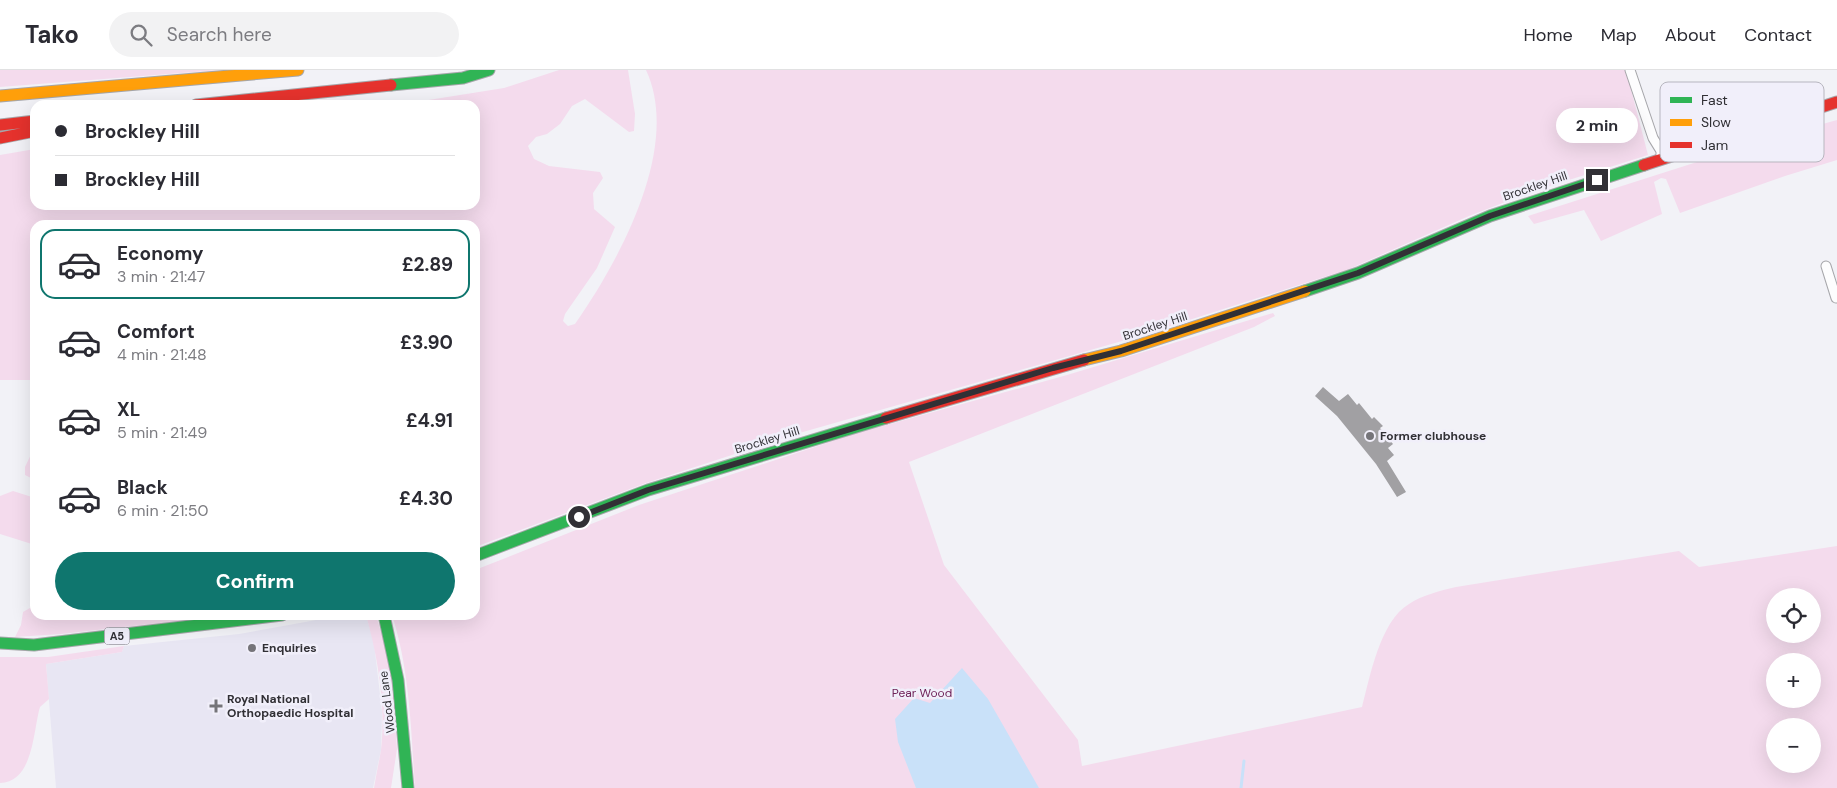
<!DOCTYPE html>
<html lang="en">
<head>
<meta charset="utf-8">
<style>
  :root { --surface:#fff; --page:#f2f2f3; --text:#2b2b33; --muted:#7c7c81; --line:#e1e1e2; --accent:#0f766e }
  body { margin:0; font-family:"DM Sans",sans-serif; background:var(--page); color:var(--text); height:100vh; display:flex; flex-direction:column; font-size:19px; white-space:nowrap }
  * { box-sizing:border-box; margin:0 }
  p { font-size:16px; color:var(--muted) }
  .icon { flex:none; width:28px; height:28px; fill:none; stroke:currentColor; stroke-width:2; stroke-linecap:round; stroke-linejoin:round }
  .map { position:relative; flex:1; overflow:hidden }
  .details { position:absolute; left:30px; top:150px; width:450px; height:400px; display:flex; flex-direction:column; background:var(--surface); border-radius:15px; box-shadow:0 5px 20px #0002 }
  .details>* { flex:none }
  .guide { position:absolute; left:30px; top:30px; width:450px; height:110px; border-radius:15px; box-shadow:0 5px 20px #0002; display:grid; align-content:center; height:110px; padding:0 25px; background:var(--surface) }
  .fabs { position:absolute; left:1766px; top:518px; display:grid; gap:10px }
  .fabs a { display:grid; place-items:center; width:55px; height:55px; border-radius:50%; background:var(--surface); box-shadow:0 5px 20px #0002; font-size:25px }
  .end { position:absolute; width:22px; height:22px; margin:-11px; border:6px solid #313035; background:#fff; box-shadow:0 0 0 2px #fff }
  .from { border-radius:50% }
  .bubble { position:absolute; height:35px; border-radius:18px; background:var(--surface); box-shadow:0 5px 20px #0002; font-size:16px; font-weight:700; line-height:35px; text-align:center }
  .guide b { display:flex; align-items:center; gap:18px; height:48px; font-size:19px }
  .guide b+b { border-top:1px solid var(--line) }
  .guide i { width:12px; height:12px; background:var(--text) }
  ul { padding:9px 0 0; list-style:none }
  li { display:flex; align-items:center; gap:15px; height:70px; margin:0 10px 8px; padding:0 15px; border:2px solid transparent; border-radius:15px }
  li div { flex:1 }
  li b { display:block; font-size:19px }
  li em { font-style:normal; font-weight:700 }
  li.current { border-color:var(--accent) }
  li>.icon { width:45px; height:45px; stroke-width:1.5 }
  .primary-button { display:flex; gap:10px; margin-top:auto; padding:10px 25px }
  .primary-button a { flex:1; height:58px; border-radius:30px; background:var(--accent); color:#fff; font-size:20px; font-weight:700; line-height:58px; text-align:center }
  header { display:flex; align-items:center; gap:30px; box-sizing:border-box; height:70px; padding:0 25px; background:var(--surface); border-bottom:1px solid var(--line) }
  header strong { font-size:24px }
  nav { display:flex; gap:28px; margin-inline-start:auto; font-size:18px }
  .search { width:350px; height:45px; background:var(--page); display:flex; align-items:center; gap:12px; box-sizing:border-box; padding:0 18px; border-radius:28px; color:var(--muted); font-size:19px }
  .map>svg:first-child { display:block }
  .built { fill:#e8e6f3 }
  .green { fill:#f4dbed; fill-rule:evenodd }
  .water { fill:#c9e1f9 }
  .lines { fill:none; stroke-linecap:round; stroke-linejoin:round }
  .stream { stroke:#c9e1f9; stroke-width:3 }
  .building { fill:#a1a0a3 }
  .street-casing { stroke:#a6a6aa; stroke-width:11 }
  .fast-casing { stroke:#a6a6aa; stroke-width:13 }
  .slow-casing { stroke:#a6a6aa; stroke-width:13 }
  .jam-casing { stroke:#a6a6aa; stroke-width:13 }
  .street { stroke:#fdfdfe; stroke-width:9 }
  .fast { stroke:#30b455; stroke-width:11 }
  .slow { stroke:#ff9f0a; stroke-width:11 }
  .jam { stroke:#e5322d; stroke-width:11 }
  .route { stroke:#313035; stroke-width:6 }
  .poi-dot { fill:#757479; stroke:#f1effa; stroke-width:2 }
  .labels { text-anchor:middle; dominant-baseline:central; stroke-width:5; stroke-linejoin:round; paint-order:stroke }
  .shield { fill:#f1effa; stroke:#6b6970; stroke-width:1 }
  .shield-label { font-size:11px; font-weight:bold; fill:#313035 }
  .street-label { font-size:12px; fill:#313035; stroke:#f1effa }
  .poi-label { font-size:12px; font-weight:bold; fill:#313035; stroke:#f1effa; text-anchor:start }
  .park-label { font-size:12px; fill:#6f2359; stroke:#f1effa }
  .key { fill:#f1effa; stroke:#b7b6bf; stroke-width:1 }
  .key-label { font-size:14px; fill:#313035 }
</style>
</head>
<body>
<header>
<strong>Tako</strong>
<div class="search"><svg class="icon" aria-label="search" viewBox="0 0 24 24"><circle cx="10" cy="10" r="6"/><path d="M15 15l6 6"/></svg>Search here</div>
<nav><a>Home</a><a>Map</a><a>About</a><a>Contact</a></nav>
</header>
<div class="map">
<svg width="1837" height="718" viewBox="0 0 1837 718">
  <rect width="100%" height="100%" fill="#f2f2f7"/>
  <path class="built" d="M 344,545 L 366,545 L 374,573 L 382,642 L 381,680 L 373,718 L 56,718 L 46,594 L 122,582 L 124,576 L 239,564 Z"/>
  <path class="green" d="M 0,0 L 221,0 L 0,17 Z
    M 559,0 L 628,0 L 635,44 L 634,61 L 629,62 L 585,29 L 572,36 L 560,54 L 547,64 L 536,67 L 528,76 L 534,89 L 549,96 L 600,102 L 603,108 L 593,123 L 594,139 L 615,157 L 597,198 L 565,244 L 563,251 L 568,256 L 575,254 C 619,191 682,77 646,0 L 1626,0 L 1648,85 L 1534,121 L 1469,146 L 1349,199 L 1136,267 L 796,364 L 646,413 L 475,477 L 475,155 L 35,155 L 35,310 L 0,310 L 0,85 L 35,79 L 35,135 L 475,135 L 475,35 L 397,35 L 504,18 Z
    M 1837,50 L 1837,90 L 1785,106 L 1680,143 L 1666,109 L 1661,108 L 1654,112 L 1662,144 L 1601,171 L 1584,140 L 1534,154 L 1528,146 L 1769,69 Z
    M 1273,243 L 1275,246 L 1254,257 L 909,392 L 944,495 L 1078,670 L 1082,696 L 1362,637 C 1370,607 1380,551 1409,534 C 1423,525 1439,521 1456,517 L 1679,481 L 1699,497 L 1837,476 L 1837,718 L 415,718 C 411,660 410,601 392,545 L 475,545 L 475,500 L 639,435 L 854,364 L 1067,305 ZM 1775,526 L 1812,526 L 1812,564 L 1775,564 ZM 1775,591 L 1812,591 L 1812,629 L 1775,629 ZM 1775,656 L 1812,656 L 1812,694 L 1775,694 Z
    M 35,376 L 35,410 L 25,405 L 25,397 Z
    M 13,421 L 35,428 L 35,475 L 0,464 L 0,426 Z
    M 35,535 L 35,545 L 231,545 L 61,564 L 15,567 L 21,555 L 23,542 Z
    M 366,545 L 376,545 L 391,597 L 397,679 L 391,718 L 374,718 C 376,705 379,692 381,680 C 386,635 378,588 366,545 Z
    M 124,576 L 122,582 L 46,594 L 49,629 L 40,637 C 33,660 34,712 0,713 L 0,587 L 48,587 Z"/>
  <path class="water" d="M 962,598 L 988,629 L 1039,718 L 916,718 L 898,672 L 895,649 L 914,628 L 930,633 Z"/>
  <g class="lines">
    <path class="stream" d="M 1241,718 L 1244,691"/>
  </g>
  <path class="building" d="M 1323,317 L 1339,331 L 1348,324 L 1357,335 L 1359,333 L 1372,349 L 1374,347 L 1383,356 L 1380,358 L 1393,374 L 1388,378 L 1394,385 L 1387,391 L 1406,422 L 1397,427 L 1376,394 L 1337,346 L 1315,326 Z"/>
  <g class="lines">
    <g class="street-casing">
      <path id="street" d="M 1630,0 L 1653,68 L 1661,81 L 1661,89
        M 1826,196 L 1836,228"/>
    </g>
    <g class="fast-casing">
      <path id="fast" d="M 391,15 L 463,8 L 489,0
        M 1305,221 L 1358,203 L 1490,146 L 1644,95
        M 475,486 L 648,420 L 886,348
        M 384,545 L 398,610 L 408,718
        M 0,573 L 34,575 L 282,545"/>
    </g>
    <g class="slow-casing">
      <path id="slow" d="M 0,26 L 298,0
        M 1084,290 L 1121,281 L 1305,221"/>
    </g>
    <g class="jam-casing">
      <path id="jam" d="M 196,35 L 391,15
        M 0,55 L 35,51
        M 0,68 L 35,61
        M 1644,95 L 1837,32
        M 886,348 L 1084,290"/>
    </g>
    <use href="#street" class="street"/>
    <use href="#fast" class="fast"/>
    <use href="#slow" class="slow"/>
    <use href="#jam" class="jam"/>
  </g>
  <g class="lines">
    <path class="route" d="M 579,447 L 648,420 L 1053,298 L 1121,281 L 1358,203 L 1490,146 L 1597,110"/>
  </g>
  <g class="poi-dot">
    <circle cx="1370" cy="366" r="5"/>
    <circle cx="252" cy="578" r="5"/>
    <path d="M213.5 628.5h5v5h5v5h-5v5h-5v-5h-5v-5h5z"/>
  </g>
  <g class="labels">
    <rect class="shield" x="104.5" y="557.5" width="25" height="17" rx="4"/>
    <g class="shield-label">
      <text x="117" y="566">A5</text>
    </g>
    <g class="street-label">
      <text transform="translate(1535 116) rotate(-19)">Brockley Hill</text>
      <text transform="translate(1155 256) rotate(-18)">Brockley Hill</text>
      <text transform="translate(767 370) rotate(-17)">Brockley Hill</text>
      <text transform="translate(387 632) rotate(-97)">Wood Lane</text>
    </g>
    <g class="poi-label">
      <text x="1380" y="366">Former clubhouse</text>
      <text x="262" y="578">Enquiries</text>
      <text x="227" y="629">Royal National<tspan x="227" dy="14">Orthopaedic Hospital</tspan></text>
    </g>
    <g class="park-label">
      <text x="922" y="623">Pear Wood</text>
    </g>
  </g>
  <rect x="1660" y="12" width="164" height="80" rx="8" class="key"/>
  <rect x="1670" y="27" width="22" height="6" fill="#30b455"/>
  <rect x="1670" y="49" width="22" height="7" fill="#ff9f0a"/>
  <rect x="1670" y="72" width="22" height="6" fill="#e5322d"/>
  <g class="key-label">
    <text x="1701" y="35">Fast</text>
    <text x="1701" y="57">Slow</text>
    <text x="1701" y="80">Jam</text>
  </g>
</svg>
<div class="fabs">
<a><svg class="icon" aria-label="locate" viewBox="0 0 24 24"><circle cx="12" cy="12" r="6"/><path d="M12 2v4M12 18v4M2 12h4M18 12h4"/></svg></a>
<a>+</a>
<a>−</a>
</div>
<i class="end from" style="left:579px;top:447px"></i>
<i class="end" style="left:1597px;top:110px"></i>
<div class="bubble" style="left:1556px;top:38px;width:82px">2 min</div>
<div class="guide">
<b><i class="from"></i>Brockley Hill</b>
<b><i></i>Brockley Hill</b>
</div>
<section class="details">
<ul>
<li class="current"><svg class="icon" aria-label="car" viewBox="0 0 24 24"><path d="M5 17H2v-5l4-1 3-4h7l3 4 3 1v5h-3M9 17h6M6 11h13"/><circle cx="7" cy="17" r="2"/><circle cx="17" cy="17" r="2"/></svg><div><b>Economy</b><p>3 min · 21:47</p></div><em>£2.89</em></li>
<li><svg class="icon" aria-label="car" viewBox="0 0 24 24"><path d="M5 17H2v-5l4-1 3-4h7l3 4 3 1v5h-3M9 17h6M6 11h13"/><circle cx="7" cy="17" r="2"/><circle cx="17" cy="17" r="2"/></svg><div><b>Comfort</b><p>4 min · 21:48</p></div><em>£3.90</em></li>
<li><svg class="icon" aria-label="car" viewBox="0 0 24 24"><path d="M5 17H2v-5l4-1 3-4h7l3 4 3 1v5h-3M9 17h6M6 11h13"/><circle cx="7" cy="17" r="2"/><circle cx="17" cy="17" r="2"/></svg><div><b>XL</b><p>5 min · 21:49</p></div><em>£4.91</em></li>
<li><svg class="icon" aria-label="car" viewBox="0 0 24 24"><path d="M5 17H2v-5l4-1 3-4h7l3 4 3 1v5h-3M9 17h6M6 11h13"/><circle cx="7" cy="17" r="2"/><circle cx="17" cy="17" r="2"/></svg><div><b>Black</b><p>6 min · 21:50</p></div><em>£4.30</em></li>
</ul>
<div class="primary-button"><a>Confirm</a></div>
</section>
</div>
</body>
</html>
